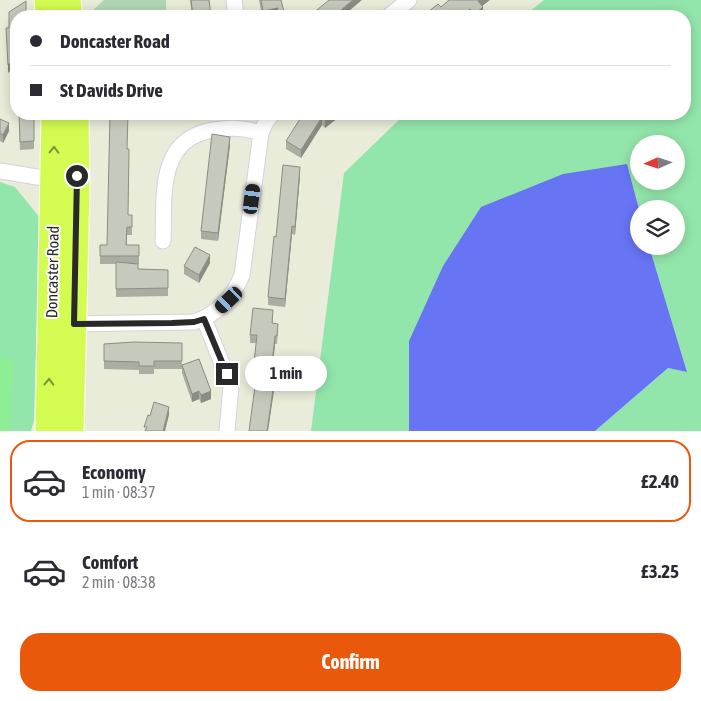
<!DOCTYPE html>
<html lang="en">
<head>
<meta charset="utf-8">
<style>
  :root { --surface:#fff; --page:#f2f2f3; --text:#2b2b33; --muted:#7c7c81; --line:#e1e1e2; --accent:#ea580c }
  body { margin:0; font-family:"Asap Condensed",sans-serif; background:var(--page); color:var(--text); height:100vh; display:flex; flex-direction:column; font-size:19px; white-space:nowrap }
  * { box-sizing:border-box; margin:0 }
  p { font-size:16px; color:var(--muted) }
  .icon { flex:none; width:28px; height:28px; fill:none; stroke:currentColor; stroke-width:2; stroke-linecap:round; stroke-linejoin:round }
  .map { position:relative; height:431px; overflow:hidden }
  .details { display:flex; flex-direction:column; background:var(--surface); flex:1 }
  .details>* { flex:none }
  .top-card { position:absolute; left:10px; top:10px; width:681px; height:110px; border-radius:20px; box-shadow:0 2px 12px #0003; display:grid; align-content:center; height:110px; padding:0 20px; background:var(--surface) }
  .needle { width:32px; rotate:267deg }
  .controls { position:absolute; left:630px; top:135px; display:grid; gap:10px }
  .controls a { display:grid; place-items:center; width:55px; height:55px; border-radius:50%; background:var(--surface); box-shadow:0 2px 12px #0003; font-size:25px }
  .end { position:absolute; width:22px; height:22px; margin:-11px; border:6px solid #292929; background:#fff; box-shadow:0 0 0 2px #fff }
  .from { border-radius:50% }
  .bubble { position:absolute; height:35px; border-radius:18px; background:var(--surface); box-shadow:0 2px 12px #0003; font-size:16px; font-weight:700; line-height:35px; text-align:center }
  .car { position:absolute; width:15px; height:30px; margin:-15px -8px; border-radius:6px; box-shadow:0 0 4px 1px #0007; background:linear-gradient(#222 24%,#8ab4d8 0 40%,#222 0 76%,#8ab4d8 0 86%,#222 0) }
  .top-card b { display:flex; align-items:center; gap:18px; height:48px; font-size:19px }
  .top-card b+b { border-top:1px solid var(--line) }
  .top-card i { width:12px; height:12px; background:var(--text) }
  ul { padding:9px 0 0; list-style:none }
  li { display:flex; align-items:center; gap:15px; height:82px; margin:0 10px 8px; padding:0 10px; border:2px solid transparent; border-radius:20px }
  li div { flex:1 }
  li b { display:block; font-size:19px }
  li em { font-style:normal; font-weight:700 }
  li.current { border-color:var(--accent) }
  li>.icon { width:45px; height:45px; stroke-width:1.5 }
  .cta { display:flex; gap:10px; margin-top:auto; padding:10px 20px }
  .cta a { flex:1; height:58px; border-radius:20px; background:var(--accent); color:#fff; font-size:20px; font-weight:700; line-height:58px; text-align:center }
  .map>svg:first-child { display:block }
  .green { fill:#93e6ab; fill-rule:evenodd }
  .cemetery { fill:#b0d7b5 }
  .pitch { fill:#8eee93 }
  .water { fill:#6775f4 }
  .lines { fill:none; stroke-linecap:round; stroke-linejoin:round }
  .minor-casing { stroke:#d8cfe3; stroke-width:17 }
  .trunk-casing { stroke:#fff; stroke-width:27 }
  .minor { stroke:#fff; stroke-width:15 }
  .trunk { stroke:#d4fb52; stroke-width:25 }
  .wall { fill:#aaaea2 }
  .shaded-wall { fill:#8b8d84 }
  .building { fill:#c6cabc; stroke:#8b8d84 }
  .oneway { stroke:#7e923e }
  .route { stroke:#292929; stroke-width:6 }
  .labels { text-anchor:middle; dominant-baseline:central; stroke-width:4; stroke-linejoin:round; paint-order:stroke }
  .street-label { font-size:16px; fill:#292929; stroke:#fff }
</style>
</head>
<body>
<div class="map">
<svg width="701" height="431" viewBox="0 0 701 431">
  <rect width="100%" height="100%" fill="#e8ecd9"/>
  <path class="green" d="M 544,0 L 701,0 L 701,431 L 595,431 L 668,368 L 687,372 L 649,246 L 676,246 L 676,209 L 639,209 L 627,164 L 409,341 L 409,431 L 311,431 L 344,173 L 405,114 L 685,114 L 685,16 L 524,16 ZM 639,144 L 676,144 L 676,181 L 639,181 Z
    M 0,182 L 15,187 L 40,218 L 34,420 L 31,431 L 0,431 Z"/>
  <path class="cemetery" d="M 104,0 L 166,0 L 166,16 L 83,16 L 90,13 Z"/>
  <path class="pitch" d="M 0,358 L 14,359 L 9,431 L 0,431 Z"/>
  <path class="water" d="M 627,164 L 639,209 L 639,246 L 649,246 L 687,372 L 668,368 L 595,431 L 409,431 L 409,341 L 443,266 L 481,207 L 563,174 Z"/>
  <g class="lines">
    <g class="minor-casing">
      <path id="minor" d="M 234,0 L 236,16
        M 389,16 L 409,0
        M 0,171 L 43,178 L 59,183
        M 163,241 C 165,200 156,143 208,131 C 229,127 241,127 261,133
        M 204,319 L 231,386 L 227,431
        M 66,324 L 194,322 C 218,314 233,298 242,275 L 261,133 L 266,122 L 272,114"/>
    </g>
    <g class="trunk-casing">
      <path id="trunk" d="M 47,0 L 48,16
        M 68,0 L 70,16
        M 48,431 L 54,114
        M 71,431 L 77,189 L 76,114"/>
    </g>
    <use href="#minor" class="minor"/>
    <use href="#trunk" class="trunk"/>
  </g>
  <path class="wall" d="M 190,0 L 209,0 L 211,16 L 192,16 Z
    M 259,0 L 281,0 L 285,16 L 262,16 Z
    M 490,0 L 482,6 L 483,15 L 482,16 L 423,16 Z
    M 19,114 L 34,114 L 34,149 L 20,150 Z
    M 306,114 L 343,114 L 325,128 L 322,125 L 301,158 L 286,149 L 286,141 Z
    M 0,119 L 9,131 L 3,143 L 0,141 Z
    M 230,145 L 218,241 L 201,239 L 201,231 Z
    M 300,175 L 295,235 L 292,234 L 285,307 L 268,305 L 268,297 L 276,237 Z
    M 128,215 L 132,223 L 132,235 L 127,235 L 127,245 L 139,245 L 139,264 L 138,264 L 138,269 L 168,270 L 168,296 L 116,297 L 116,264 L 100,264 L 100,245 L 107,245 Z
    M 210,263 L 199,283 L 184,274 L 184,266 Z
    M 273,318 L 273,324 L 278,332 L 277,344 L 275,344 L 271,383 L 274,391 L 256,379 L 253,379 L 253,371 L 256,343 L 250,343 L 250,335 Z
    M 182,343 L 182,365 L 211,399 L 201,403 L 199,399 L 192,402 L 182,373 L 182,369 L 154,369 L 154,374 L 139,374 L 139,370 L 104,369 L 104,344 Z"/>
  <path class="shaded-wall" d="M 353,0 L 362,0 L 343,16 L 337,16 L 341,10 Z
    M 480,0 L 490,0 L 478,9 L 478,1 Z
    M 483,7 L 483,15 L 482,16 L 475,16 L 475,14 Z
    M 278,8 L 276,16 L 263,16 L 263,11 Z
    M 470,9 L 470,16 L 460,16 Z
    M 456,11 L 456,16 L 451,16 Z
    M 16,58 L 16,66 L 8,73 L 8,65 Z
    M 333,114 L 343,114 L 325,128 L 325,120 Z
    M 322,117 L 322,125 L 301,158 L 301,150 Z
    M 9,123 L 9,131 L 3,143 L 3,135 Z
    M 230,137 L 230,145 L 218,241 L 218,233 Z
    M 300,167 L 300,175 L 295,235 L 295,227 Z
    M 292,226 L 292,234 L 285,307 L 285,299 Z
    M 210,255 L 210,263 L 199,283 L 199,275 Z
    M 275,336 L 275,344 L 270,390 L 270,382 Z
    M 274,383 L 274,391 L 268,431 L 267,431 Z
    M 199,391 L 199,399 L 192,402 L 192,394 Z
    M 211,391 L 211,399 L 201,403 L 201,395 Z
    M 169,407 L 169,415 L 165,431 L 163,431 Z"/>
  <path class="building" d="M 191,0 L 209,0 L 211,16 L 193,16 Z
    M 261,0 L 281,0 L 285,16 L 276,16 L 278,8 L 263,11 Z
    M 329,0 L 353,0 L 341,10 L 343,11 L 337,16 L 314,16 L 312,14 Z
    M 449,0 L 480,0 L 478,1 L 483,7 L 475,14 L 470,9 L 460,16 L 456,11 L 451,16 L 423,16 L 438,4 L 441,7 Z
    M 26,1 L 26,16 L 16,16 L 16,58 L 8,65 L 6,28 L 9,28 L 9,12 Z
    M 19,114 L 34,114 L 34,141 L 20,142 Z
    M 306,114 L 333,114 L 325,120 L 322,117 L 301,150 L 286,141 L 300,119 Z
    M 110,115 L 128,115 L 127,149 L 129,149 L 128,215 L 132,215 L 132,227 L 127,227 L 126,245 L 139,245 L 139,256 L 100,256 L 100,245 L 107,245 Z
    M 0,119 L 9,123 L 3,135 L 0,133 Z
    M 212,134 L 230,137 L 218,233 L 201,231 Z
    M 283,165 L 300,167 L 295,227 L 292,226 L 285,299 L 268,297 L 274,236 L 276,237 Z
    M 195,247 L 210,255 L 199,275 L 184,266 Z
    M 116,262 L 138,264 L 138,269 L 168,270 L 168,288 L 116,289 Z
    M 253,308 L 273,310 L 272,323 L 278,324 L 277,336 L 275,336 L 270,382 L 274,383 L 267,431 L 249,431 L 257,371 L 253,371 L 257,335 L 250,335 Z
    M 134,342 L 182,343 L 182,361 L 154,361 L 154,366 L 139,366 L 139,362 L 104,361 L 104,344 Z
    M 199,359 L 211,391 L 201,395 L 199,391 L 192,394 L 182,365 Z
    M 154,402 L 169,407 L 163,431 L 145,431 L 147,427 L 144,427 L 148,415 L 150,416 Z"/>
  <defs><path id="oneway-chevron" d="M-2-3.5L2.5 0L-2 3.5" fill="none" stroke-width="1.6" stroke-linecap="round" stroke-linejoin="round" transform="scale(1.25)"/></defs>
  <g class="oneway">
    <use href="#oneway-chevron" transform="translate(54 150) rotate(-89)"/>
    <use href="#oneway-chevron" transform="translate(49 382) rotate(-89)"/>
  </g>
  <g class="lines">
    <path class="route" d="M 77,176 L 74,324 L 172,323 L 194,322 L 204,319 L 227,374"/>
  </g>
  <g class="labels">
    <g class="street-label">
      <text transform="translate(52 272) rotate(-89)">Doncaster Road</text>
    </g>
  </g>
</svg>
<div class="controls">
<a><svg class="needle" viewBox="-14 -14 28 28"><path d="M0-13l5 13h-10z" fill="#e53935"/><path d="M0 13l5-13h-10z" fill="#7c7c81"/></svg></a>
<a><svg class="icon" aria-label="layers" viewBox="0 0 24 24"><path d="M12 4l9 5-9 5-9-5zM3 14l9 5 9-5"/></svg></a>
</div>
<i class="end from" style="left:77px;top:176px"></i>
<i class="end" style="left:227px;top:374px"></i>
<div class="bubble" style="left:245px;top:356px;width:82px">1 min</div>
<i class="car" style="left:252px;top:199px;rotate:7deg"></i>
<i class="car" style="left:229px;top:300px;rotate:227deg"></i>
<div class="top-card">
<b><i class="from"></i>Doncaster Road</b>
<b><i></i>St Davids Drive</b>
</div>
</div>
<section class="details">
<ul>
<li class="current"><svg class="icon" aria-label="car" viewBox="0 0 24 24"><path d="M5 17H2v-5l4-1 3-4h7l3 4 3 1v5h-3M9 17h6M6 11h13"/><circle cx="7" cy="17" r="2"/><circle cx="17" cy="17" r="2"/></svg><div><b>Economy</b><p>1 min · 08:37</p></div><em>£2.40</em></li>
<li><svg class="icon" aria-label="car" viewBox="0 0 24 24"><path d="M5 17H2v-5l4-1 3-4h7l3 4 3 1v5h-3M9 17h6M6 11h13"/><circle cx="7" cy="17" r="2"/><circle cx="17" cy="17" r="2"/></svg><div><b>Comfort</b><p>2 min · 08:38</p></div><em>£3.25</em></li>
</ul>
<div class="cta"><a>Confirm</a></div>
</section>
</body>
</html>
